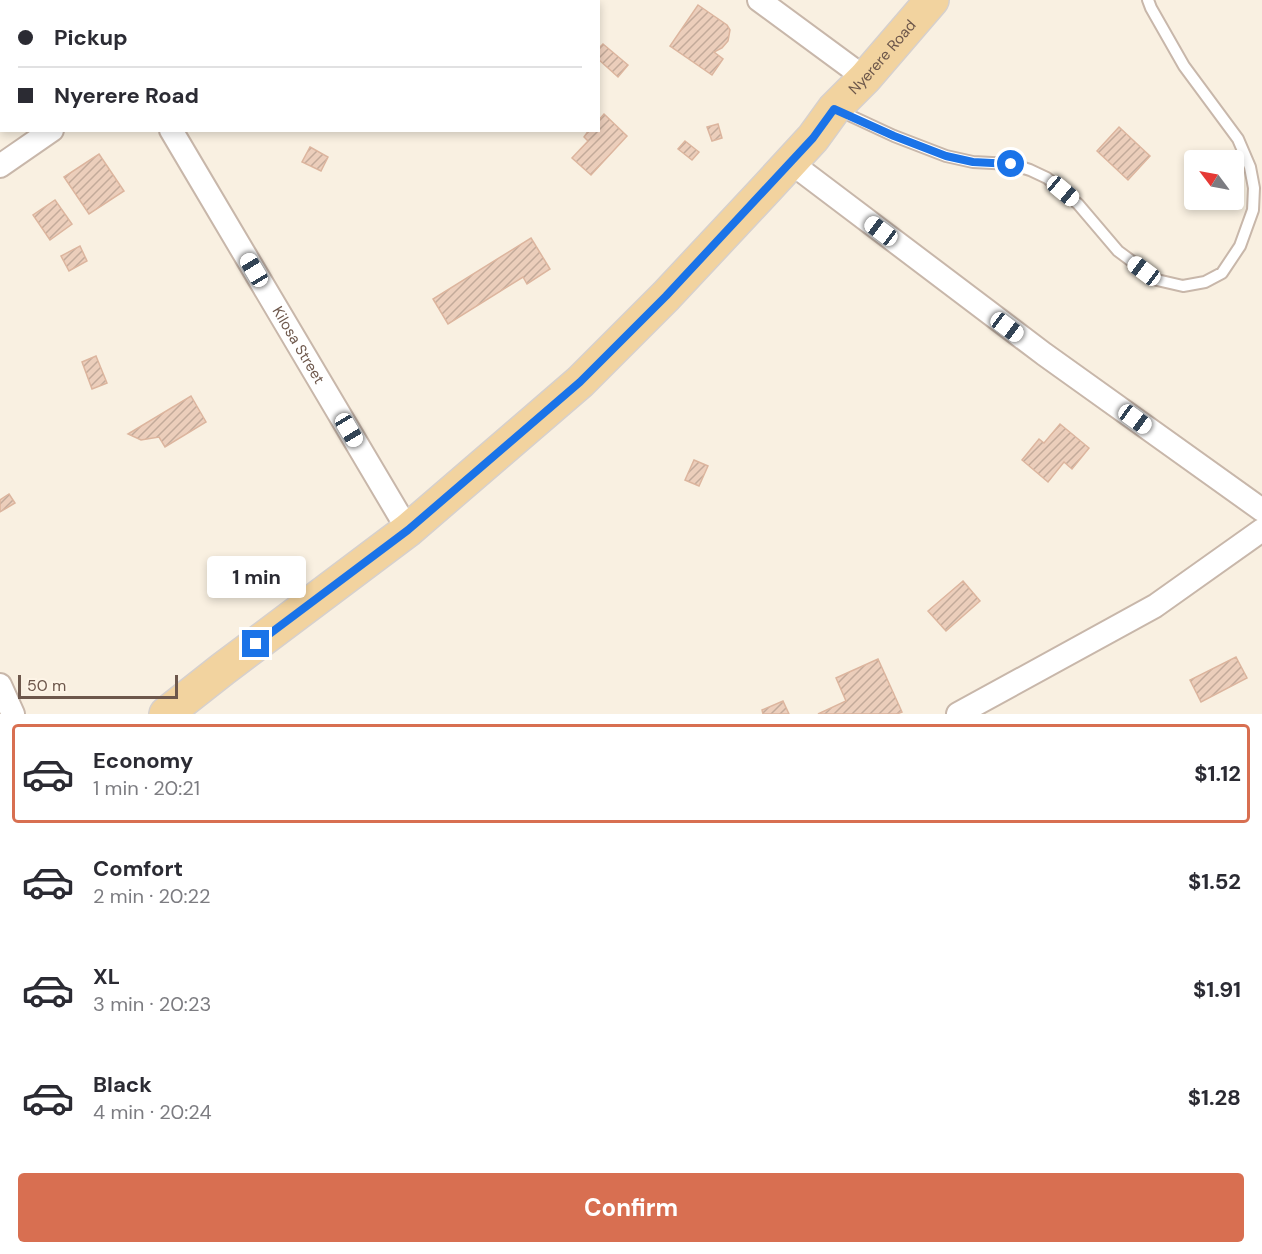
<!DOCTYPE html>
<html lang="en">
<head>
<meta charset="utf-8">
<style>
  :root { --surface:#fff; --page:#f2f2f3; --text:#2b2b33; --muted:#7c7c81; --line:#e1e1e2; --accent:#d86f51 }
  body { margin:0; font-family:"DM Sans",sans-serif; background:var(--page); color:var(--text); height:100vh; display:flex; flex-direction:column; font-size:22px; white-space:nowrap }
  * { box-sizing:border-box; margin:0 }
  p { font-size:20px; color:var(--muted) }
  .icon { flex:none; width:33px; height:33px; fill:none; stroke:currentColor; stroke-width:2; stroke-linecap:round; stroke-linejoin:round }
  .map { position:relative; height:714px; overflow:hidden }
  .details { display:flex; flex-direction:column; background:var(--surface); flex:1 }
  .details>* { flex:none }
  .hud { position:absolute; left:0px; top:0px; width:600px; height:132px; box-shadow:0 3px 9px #0003; display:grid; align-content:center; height:132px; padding:0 18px; background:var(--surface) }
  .needle { width:39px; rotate:302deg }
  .controls { position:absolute; left:1184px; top:150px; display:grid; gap:12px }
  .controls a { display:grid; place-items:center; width:60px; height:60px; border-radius:6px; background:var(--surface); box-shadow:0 3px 9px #0003; font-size:30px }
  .scale { position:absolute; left:18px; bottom:15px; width:160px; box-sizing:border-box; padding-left:6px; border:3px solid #6d574b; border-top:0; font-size:16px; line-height:21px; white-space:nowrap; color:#6d574b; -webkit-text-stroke:4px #fdf4e6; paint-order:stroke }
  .end { position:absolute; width:27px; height:27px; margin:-14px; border:8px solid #1a73e8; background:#fff; box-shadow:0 0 0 3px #fff }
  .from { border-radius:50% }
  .bubble { position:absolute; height:42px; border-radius:6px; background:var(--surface); box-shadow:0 3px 9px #0003; font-size:20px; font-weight:700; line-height:42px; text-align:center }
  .car { position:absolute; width:18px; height:36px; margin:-18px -9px; border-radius:8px; box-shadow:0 0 4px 2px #0007; background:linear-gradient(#fff 24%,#345 0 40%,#fff 0 76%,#345 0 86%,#fff 0) }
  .hud b { display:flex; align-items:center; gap:21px; height:57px; font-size:22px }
  .hud b+b { border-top:2px solid var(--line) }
  .hud i { width:15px; height:15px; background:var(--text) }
  ul { padding:10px 0 0; list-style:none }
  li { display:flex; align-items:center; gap:18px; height:99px; margin:0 12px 9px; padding:0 6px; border:3px solid transparent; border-radius:6px }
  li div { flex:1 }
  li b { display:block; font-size:22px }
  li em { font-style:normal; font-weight:700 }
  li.active { border-color:var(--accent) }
  li>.icon { width:54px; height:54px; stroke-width:1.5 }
  .primary-button { display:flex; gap:12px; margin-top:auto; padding:12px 18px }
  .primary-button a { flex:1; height:69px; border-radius:6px; background:var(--accent); color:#fff; font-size:24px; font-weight:700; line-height:69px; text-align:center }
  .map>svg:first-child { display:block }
  .building { fill:url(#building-hatch); stroke:#dcb59e; stroke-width:1.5 }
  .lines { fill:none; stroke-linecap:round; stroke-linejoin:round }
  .service-casing { stroke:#c8b7aa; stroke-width:14 }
  .minor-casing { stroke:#c8b7aa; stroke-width:26 }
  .primary-casing { stroke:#d6d0cd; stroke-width:36 }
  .service { stroke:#fff; stroke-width:10 }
  .minor { stroke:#fff; stroke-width:22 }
  .primary { stroke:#f2d39f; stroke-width:33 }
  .route { stroke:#1a73e8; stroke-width:8 }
  .labels { text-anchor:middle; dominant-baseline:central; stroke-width:6; stroke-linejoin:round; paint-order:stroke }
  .street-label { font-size:15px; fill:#6d574b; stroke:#fdf4e6 }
</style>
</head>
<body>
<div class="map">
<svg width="1262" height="714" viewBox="0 0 1262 714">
  <defs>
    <pattern id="building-hatch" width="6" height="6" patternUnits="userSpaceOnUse" patternTransform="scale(1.5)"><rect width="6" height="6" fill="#eccebb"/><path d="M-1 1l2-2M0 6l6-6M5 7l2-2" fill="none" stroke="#c3aa9a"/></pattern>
  </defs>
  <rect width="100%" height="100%" fill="#f9f0e1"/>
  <path class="building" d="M 698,5 L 727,25 L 730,30 L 728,41 L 722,48 L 714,52 L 723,59 L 712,75 L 670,46 Z
    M 603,44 L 628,65 L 618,77 L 598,59 L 598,49 Z
    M 604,114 L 627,136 L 591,175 L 572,158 L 588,141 L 584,137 L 589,130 L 598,130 L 598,121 Z
    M 718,124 L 722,138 L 712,141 L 707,127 Z
    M 1119,127 L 1150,156 L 1128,180 L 1097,151 Z
    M 685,141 L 699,152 L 692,160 L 678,149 Z
    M 310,147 L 328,157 L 321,171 L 302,162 Z
    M 99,154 L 124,191 L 89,214 L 64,177 Z
    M 55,200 L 72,224 L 50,240 L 33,215 Z
    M 531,238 L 550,269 L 527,284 L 523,277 L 448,324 L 433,299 Z
    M 80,246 L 87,261 L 69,271 L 61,256 Z
    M 96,356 L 107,383 L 92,389 L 82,362 Z
    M 191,396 L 206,422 L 165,447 L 159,437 L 141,440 L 128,434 Z
    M 1060,424 L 1089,448 L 1072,469 L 1064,462 L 1048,482 L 1022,460 L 1039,439 L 1044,443 Z
    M 694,460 L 708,466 L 699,486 L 685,480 Z
    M 9,494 L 15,503 L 0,512 L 0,500 Z
    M 963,581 L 980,601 L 946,631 L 928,611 Z
    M 1236,657 L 1247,678 L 1201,702 L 1190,680 Z
    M 878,659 L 902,712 L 897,714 L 818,714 L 846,701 L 836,678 Z
    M 783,701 L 789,714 L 763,714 L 762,710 Z"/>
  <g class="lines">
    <g class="service-casing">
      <path id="service" d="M 838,110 L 894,136 L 946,156 L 973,162 L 1011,164 L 1030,170 L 1047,178 L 1078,204 L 1118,251 L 1157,280 L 1183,286 L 1205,282 L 1222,273 L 1240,246 L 1253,210 L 1254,188 L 1250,167 L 1238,139 L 1184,66 L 1151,8 L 1148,0"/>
    </g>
    <g class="minor-casing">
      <g id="minor">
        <path d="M 87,0 L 88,2"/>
        <path d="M 759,0 L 865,78"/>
        <path d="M 234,2 L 237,0"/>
        <path id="s1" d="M 171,130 L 408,530"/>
        <path d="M 790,162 L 1044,354 L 1262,510"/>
        <path d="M 0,166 L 52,130"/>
        <path d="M 0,685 L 13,714"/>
        <path d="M 958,714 L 1155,606 L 1262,530"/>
      </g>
    </g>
    <g class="primary-casing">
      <g id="primary">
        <path id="s2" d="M 166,714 L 223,669 L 408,530 L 580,382 L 666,296 L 767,188 L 813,138 L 834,109 L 865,78 L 932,0"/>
      </g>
    </g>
    <use href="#service" class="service"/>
    <use href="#minor" class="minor"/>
    <use href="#primary" class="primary"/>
  </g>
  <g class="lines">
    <path class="route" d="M 256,644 L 408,530 L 580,382 L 666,296 L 813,138 L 834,109 L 894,136 L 946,156 L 973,162 L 1011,164"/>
  </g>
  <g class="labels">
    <g class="street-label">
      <text stroke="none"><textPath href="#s2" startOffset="975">Nyerere Road</textPath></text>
      <text stroke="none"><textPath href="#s1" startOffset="250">Kilosa Street</textPath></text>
    </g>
  </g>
</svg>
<div class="controls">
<a><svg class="needle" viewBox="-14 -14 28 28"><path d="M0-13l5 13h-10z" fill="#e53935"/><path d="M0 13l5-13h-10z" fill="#7c7c81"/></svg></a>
</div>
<div class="scale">50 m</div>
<i class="end from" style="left:1011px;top:164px"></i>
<i class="end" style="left:256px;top:644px"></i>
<div class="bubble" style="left:207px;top:556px;width:99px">1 min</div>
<i class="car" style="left:1063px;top:191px;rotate:130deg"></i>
<i class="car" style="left:881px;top:231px;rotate:307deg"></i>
<i class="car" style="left:254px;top:270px;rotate:329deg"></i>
<i class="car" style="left:1144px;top:271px;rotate:307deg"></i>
<i class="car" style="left:1007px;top:327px;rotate:127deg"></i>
<i class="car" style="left:1135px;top:419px;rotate:126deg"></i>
<i class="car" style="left:349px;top:430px;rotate:149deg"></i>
<div class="hud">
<b><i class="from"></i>Pickup</b>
<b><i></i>Nyerere Road</b>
</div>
</div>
<section class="details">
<ul>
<li class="active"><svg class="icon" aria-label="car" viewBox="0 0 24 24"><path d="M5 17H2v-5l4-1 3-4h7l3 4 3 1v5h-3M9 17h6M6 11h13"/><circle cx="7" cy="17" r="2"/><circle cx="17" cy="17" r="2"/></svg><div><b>Economy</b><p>1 min · 20:21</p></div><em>$1.12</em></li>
<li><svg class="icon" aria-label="car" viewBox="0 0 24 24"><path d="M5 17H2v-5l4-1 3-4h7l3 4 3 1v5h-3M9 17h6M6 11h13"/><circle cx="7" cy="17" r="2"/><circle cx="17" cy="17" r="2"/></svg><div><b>Comfort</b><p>2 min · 20:22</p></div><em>$1.52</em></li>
<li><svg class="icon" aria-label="car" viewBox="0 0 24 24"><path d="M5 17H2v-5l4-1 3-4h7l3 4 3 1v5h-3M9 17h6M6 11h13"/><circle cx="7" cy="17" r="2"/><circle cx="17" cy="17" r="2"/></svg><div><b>XL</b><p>3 min · 20:23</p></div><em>$1.91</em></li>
<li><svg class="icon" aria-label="car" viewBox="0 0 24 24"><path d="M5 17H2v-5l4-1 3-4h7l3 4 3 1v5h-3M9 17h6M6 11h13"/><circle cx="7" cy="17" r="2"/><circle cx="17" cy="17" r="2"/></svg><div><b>Black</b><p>4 min · 20:24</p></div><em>$1.28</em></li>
</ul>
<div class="primary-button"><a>Confirm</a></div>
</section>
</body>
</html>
